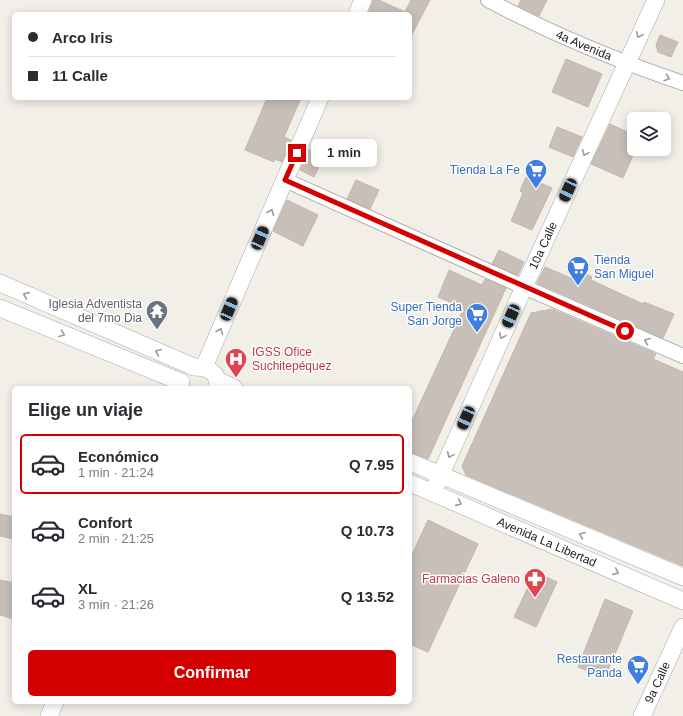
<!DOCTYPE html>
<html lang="es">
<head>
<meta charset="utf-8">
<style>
  :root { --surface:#fff; --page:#f2f2f3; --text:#2b2b33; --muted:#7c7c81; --line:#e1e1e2; --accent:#d40000 }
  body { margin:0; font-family:Helvetica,sans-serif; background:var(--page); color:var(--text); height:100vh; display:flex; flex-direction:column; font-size:15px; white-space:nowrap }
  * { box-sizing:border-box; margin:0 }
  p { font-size:13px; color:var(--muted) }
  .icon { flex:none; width:22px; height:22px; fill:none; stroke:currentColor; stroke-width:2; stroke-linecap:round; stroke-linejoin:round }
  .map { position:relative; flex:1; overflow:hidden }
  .details { position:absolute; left:12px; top:386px; width:400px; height:318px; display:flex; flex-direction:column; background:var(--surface); border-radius:6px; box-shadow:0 2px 10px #0003 }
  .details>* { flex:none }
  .guide { position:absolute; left:12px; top:12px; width:400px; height:88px; border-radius:6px; box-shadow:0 2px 10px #0003; display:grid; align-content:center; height:88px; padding:0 16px; background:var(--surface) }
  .controls { position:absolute; left:627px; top:112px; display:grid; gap:8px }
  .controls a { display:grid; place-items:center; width:44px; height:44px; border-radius:6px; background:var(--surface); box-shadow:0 2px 10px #0003; font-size:20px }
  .end { position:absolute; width:18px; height:18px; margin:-9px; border:5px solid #d40000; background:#fff; box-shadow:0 0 0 2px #fff }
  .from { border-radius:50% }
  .bubble { position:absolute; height:28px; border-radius:6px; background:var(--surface); box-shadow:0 2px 10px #0003; font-size:13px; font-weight:800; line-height:28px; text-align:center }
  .car { position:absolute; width:12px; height:24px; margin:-12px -6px; border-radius:5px; box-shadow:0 0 3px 1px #0007; background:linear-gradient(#222 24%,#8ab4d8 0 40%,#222 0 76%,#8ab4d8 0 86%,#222 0) }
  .guide b { display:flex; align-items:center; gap:14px; height:38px; font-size:15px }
  .guide b+b { border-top:1px solid var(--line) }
  .guide i { width:10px; height:10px; background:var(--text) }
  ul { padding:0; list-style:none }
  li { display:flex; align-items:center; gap:12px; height:60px; margin:0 8px 6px; padding:0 8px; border:2px solid transparent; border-radius:6px }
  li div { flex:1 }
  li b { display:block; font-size:15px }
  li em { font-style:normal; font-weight:800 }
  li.active { border-color:var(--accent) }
  li>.icon { width:36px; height:36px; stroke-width:1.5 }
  h2 { padding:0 16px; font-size:18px; line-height:48px }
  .cta { display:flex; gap:8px; margin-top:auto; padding:8px 16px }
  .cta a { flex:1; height:46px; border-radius:6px; background:var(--accent); color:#fff; font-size:16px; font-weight:800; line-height:46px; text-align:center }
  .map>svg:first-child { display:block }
  .building { fill:#c7bfb8; stroke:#c4b6ab }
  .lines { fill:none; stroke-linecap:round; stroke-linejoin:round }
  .minor-casing { stroke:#a9a9a9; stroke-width:16 }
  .tertiary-casing { stroke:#a9a9a9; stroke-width:18 }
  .minor { stroke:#fff; stroke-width:14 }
  .tertiary { stroke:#fff; stroke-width:17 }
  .oneway { stroke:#9c9c9c }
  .route { stroke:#d40000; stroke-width:5 }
  .labels { text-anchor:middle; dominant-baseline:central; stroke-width:3; stroke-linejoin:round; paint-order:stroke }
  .street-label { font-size:12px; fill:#222; stroke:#fff }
  .shop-label { font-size:12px; fill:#366cbe; stroke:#fff; text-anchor:end }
  .worship-label { font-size:12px; fill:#5b616d; stroke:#fff; text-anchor:end }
  .health-label { font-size:12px; fill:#be3a42; stroke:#fff; text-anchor:start }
</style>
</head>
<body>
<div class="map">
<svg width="683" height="716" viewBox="0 0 683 716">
  <rect width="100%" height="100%" fill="#f2efe9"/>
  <path class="building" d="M 373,0 L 379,0 L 405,12 L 411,0 L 430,0 L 410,38 L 410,14 L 368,14 Z
    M 521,0 L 547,0 L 539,16 L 518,6 Z
    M 660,35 L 678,42 L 671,57 L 658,52 L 656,45 Z
    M 566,59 L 602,74 L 588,107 L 552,92 Z
    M 267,98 L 301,98 L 284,137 L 291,140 L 282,162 L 275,159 L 274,162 L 245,150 Z
    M 610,124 L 634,135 L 634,153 L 623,178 L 591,164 Z
    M 557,127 L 582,137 L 573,157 L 549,147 Z
    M 309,149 L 324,156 L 314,177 L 300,170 Z
    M 526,177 L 552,188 L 532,230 L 511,221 L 523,193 L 520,191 Z
    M 356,180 L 379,190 L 370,209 L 347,199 Z
    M 287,200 L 318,215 L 303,246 L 273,231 Z
    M 499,250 L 524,262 L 518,275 L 492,264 Z
    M 545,267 L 573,279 L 577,269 L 592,277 L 591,280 L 643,304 L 644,302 L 674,314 L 663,338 L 537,283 Z
    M 449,270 L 482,285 L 485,279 L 506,288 L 428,459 L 410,452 L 410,425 L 464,308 L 438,297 Z
    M 552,309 L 656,354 L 653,359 L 683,372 L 683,566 L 466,475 L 462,466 L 531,313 Z
    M 0,514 L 14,517 L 14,539 L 0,536 Z
    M 428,520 L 478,544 L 428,652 L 410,644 L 410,559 Z
    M 535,572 L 557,582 L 536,627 L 514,617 Z
    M 0,580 L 14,583 L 14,619 L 0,615 Z
    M 605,599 L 633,611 L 605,678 L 578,667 Z"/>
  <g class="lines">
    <g class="minor-casing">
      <g id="minor">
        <path id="s1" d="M 488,0 C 552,34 615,60 683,83"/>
        <path d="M 285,180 L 524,287 L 683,356"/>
      </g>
    </g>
    <g class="tertiary-casing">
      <g id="tertiary">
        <path d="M 357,14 L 363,0"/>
        <path d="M 0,283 L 194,367"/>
        <path d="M 0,308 L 181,382"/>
        <path d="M 194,367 C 208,367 219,372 218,388"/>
        <path d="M 204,367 L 320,98"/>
        <path d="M 219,381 L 234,388"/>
        <path d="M 410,462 L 683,577"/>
        <path id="s2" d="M 410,483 L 683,601"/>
        <path id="s3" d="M 433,492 L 524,287 L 656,0"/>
        <path d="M 49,716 L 55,702"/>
        <path id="s4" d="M 642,716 L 683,627"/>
      </g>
    </g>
    <use href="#minor" class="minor"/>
    <use href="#tertiary" class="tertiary"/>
  </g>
  <defs><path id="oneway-chevron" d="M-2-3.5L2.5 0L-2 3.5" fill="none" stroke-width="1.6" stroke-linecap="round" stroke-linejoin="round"/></defs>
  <g class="oneway">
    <use href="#oneway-chevron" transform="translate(639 35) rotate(115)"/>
    <use href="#oneway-chevron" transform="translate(667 78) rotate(18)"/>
    <use href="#oneway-chevron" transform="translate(585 153) rotate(114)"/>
    <use href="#oneway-chevron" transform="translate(271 212) rotate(-67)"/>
    <use href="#oneway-chevron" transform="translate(26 295) rotate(-157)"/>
    <use href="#oneway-chevron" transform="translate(220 331) rotate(-67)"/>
    <use href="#oneway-chevron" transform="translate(62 334) rotate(22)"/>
    <use href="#oneway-chevron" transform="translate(502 336) rotate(114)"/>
    <use href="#oneway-chevron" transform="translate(647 341) rotate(-157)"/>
    <use href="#oneway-chevron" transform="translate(158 352) rotate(-157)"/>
    <use href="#oneway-chevron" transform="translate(450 455) rotate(114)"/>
    <use href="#oneway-chevron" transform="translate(459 503) rotate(24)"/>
    <use href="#oneway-chevron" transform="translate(582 535) rotate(-157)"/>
    <use href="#oneway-chevron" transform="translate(616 572) rotate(24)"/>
  </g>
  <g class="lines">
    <path class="route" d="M 297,153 L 285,180 L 625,331"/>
  </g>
  <defs>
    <g id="supermarket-pin" transform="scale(1.15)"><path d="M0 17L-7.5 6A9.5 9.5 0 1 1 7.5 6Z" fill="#3f7fe0" stroke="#fff"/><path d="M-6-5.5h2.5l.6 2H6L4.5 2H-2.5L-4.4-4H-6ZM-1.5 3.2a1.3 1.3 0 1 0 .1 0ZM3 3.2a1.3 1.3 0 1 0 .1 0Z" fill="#fff"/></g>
    <g id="temple-pin" transform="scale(1.15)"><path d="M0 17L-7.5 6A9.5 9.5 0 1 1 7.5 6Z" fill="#6b7280" stroke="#fff"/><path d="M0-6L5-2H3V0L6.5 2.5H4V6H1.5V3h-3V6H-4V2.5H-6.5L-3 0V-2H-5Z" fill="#fff"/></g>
    <g id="hospital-pin" transform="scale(1.15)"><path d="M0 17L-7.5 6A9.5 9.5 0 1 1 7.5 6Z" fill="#e0444e" stroke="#fff"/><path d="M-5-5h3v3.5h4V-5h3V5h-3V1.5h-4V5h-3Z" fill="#fff"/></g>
    <g id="pharmacy-pin" transform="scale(1.15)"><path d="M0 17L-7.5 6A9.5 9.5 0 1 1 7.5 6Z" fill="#e0444e" stroke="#fff"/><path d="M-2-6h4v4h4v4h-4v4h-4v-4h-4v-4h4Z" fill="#fff"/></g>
  </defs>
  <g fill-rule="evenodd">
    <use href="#supermarket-pin" x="536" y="170"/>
    <use href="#supermarket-pin" x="578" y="267"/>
    <use href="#temple-pin" x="157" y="311"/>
    <use href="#supermarket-pin" x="477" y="314"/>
    <use href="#hospital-pin" x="236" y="359"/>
    <use href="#pharmacy-pin" x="535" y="579"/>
    <use href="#supermarket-pin" x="638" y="666"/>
  </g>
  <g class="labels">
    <g class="street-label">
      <text stroke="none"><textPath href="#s1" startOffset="106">4a Avenida</textPath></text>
      <text stroke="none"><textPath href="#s3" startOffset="270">10a Calle</textPath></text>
      <text stroke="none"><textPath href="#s2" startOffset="149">Avenida La Libertad</textPath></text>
      <text stroke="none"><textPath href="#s4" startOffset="37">9a Calle</textPath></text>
    </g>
    <g class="shop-label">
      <text x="520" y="170">Tienda La Fe</text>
      <text x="594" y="260" text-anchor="start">Tienda<tspan x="594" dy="14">San Miguel</tspan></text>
      <text x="462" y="307">Super Tienda<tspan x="462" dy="14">San Jorge</tspan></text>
      <text x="622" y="659">Restaurante<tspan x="622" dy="14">Panda</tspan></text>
    </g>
    <g class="worship-label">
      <text x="142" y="304">Iglesia Adventista<tspan x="142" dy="14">del 7mo Dia</tspan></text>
    </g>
    <g class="health-label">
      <text x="252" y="352">IGSS Ofice<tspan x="252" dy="14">Suchitepéquez</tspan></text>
      <text x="520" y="579" text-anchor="end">Farmacias Galeno</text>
    </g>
  </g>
</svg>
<div class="controls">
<a><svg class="icon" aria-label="layers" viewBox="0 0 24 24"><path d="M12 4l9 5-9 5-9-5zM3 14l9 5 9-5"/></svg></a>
</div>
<i class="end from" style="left:625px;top:331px"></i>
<i class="end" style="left:297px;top:153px"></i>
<div class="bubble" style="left:311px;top:139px;width:66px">1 min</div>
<i class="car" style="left:568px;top:190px;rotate:205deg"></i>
<i class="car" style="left:260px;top:238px;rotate:23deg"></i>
<i class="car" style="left:229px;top:309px;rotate:23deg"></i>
<i class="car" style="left:511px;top:316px;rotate:204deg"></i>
<i class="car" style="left:466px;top:418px;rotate:204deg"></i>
<div class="guide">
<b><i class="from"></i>Arco Iris</b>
<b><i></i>11 Calle</b>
</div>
<section class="details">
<h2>Elige un viaje</h2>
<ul>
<li class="active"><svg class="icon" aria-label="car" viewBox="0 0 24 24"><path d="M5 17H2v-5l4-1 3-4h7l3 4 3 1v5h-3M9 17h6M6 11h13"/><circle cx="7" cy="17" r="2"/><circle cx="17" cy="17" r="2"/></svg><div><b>Económico</b><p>1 min · 21:24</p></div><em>Q 7.95</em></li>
<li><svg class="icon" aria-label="car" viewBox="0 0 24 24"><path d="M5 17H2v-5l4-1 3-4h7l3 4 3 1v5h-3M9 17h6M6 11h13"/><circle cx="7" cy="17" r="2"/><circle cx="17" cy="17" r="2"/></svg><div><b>Confort</b><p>2 min · 21:25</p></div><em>Q 10.73</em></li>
<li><svg class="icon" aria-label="car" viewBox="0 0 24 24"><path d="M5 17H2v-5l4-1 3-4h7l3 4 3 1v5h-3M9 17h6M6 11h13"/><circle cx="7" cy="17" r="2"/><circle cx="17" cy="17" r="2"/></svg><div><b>XL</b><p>3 min · 21:26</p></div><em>Q 13.52</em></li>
</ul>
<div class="cta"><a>Confirmar</a></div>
</section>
</div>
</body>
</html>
